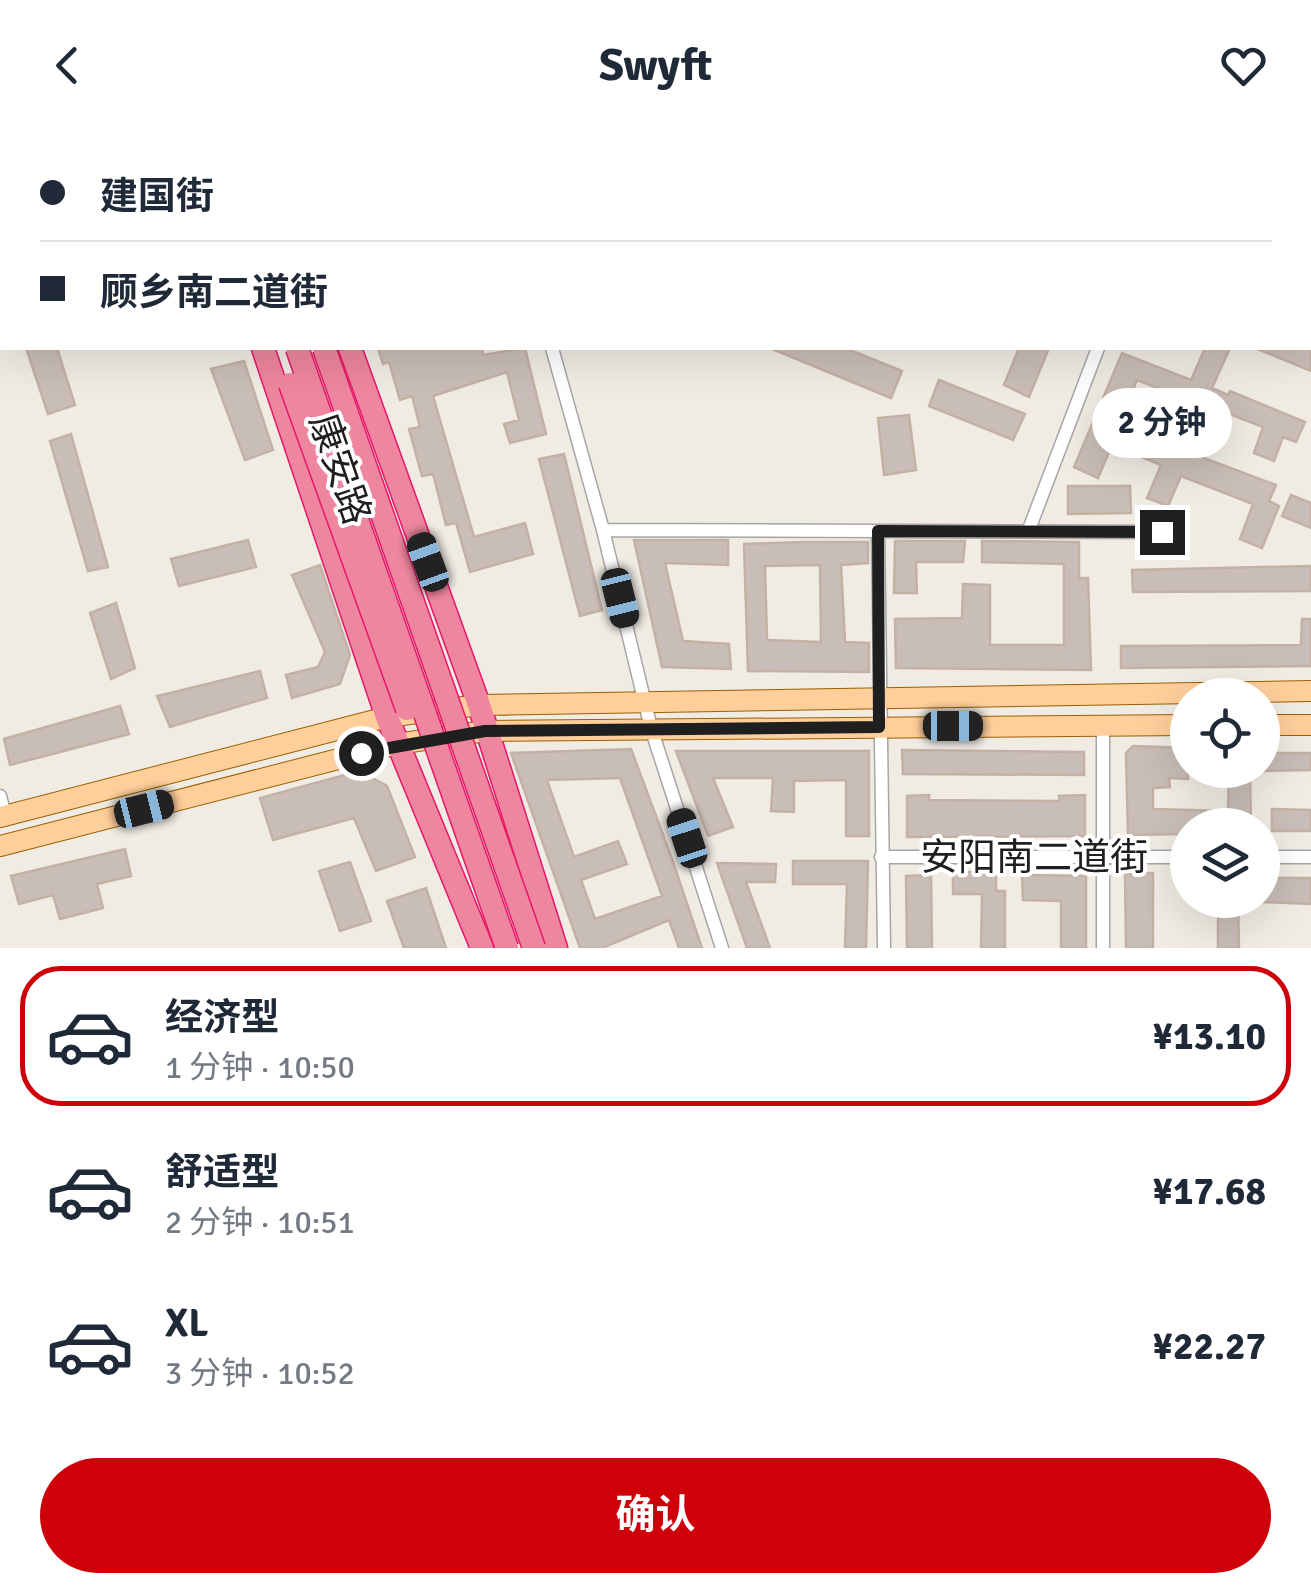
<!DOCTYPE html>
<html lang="zh">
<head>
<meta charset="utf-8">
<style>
  :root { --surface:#fff; --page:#f2f2f3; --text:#1f2937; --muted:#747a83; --line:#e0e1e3; --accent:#ce0009 }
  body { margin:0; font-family:Signika,"Noto Sans SC",sans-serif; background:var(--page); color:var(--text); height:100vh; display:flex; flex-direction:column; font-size:38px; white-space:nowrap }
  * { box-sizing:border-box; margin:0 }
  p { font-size:32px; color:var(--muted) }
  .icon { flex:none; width:55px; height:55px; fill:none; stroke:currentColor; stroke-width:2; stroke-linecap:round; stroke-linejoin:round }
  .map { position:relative; height:818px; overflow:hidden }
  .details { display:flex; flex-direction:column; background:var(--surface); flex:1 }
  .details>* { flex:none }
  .top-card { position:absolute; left:0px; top:0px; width:1312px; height:220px; box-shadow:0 10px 40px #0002; display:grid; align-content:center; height:220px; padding:0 40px; background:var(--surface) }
  .fabs { position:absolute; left:1170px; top:548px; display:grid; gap:20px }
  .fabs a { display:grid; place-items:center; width:110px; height:110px; border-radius:50%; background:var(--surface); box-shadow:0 10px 40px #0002; font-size:50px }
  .end { position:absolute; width:45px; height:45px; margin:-22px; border:12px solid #1f1f1f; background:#fff; box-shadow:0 0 0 5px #fff }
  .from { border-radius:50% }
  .bubble { position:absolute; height:70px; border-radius:35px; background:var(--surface); box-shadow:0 10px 40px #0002; font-size:32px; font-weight:700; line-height:70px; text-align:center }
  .car { position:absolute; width:30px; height:60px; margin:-30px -15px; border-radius:12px; box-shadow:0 0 8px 2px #0007; background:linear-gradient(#222 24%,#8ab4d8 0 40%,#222 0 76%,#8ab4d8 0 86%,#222 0) }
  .top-card b { display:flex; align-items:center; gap:35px; height:95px; font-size:38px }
  .top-card b+b { border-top:2px solid var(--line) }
  .top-card i { width:25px; height:25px; background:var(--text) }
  ul { padding:18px 0 0; list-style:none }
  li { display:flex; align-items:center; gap:30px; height:140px; margin:0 20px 15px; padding:0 20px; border:5px solid transparent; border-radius:40px }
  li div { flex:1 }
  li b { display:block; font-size:38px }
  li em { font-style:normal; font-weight:700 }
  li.on { border-color:var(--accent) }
  li>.icon { width:90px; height:90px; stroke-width:1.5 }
  .primary-button { display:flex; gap:20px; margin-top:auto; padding:20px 40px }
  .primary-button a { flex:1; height:115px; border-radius:60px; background:var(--accent); color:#fff; font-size:40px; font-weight:700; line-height:115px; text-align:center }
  header { display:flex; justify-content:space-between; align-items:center; height:130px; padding:0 40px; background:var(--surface); font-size:45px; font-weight:700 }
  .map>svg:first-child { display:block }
  .building { fill:#c9beb7; stroke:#c3b1a5; stroke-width:2.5; fill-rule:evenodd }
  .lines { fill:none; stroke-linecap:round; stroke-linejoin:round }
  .highway-tunnel { stroke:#c6c3bd; stroke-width:22; stroke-dasharray:22 11; stroke-linecap:butt }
  .street-casing { stroke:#a6a6a6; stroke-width:15 }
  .primary-casing { stroke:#9a6000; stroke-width:22 }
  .highway-casing { stroke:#e81769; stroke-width:25 }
  .street { stroke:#fff; stroke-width:12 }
  .primary { stroke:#ffcf9b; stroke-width:20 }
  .highway { stroke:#ed869e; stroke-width:22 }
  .highway-bridge-casing { stroke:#e81769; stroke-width:25; stroke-linecap:butt }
  .highway-bridge { stroke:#ed869e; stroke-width:22 }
  .route { stroke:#1f1f1f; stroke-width:12 }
  .labels { text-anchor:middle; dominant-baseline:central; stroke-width:8; stroke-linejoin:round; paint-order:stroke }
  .street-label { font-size:38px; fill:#1f1f1f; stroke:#fff }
</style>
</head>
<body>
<header><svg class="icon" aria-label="back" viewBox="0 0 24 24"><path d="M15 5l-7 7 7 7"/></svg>Swyft<svg class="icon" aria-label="heart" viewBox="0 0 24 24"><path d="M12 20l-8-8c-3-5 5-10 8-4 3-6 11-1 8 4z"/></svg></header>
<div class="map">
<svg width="1311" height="818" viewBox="0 0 1311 818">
  <rect width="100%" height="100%" fill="#f0ece4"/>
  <path class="building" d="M 26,218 L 57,218 L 75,275 L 48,284 Z
    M 378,218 L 482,218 L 483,225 L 525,218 L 546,304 L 510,313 L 504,294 L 519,290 L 507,242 L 433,266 L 474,407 L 525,393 L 533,424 L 470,442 L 456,393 L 446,395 L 433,344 L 422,346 L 409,299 L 420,297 L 412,266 L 400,270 L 389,232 L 383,234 Z
    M 770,218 L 845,218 L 902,241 L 891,268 Z
    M 1019,218 L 1049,218 L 1029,267 L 1004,255 Z
    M 1205,218 L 1230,218 L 1212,258 L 1228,265 L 1230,261 L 1305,292 L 1296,312 L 1283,307 L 1274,331 L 1254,323 L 1263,297 L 1209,276 L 1188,322 L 1276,355 L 1269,371 L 1279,376 L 1262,418 L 1240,409 L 1253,374 L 1181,346 L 1168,376 L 1147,368 L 1161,335 L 1112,315 L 1098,348 L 1074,337 L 1122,223 L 1191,250 ZM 1137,250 L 1186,269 L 1167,316 L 1118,296 Z
    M 1255,218 L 1311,218 L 1311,241 Z
    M 244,231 L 273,320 L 245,330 L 211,239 Z
    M 939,250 L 1025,284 L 1013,310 L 929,276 Z
    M 909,285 L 916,340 L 884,345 L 878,288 Z
    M 71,304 L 108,437 L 88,441 L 50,311 Z
    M 564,324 L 602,480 L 580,486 L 539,329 Z
    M 1068,356 L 1130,356 L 1131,383 L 1068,384 Z
    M 1291,365 L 1311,373 L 1311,398 L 1282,386 Z
    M 248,410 L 256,437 L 179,456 L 171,429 Z
    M 634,410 L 728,410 L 728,435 L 665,433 L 683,511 L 729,514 L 731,539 L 662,537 Z
    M 895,411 L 965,411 L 963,432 L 916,432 L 917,463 L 894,463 Z
    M 982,411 L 1079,412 L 1079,448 L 1088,448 L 1091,540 L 896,538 L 895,489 L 962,488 L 963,454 L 990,455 L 990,515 L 1064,515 L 1064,434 L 982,432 Z
    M 805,412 L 868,412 L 868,433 L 841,435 L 845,512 L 869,513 L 869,542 L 748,541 L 744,414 ZM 820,435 L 821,512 L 767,510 L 765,436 Z
    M 320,435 L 350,525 L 340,554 L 292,568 L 286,545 L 318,537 L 325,522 L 292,445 Z
    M 1311,436 L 1311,461 L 1133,462 L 1132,440 Z
    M 116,473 L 135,538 L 111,549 L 90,483 Z
    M 1302,489 L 1311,489 L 1311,536 L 1121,538 L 1121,516 L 1301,515 Z
    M 260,541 L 267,568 L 170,597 L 157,566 Z
    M 120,576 L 129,604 L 10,635 L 4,609 Z
    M 1133,616 L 1188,618 L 1188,649 L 1169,648 L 1170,657 L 1153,658 L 1153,679 L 1228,681 L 1229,640 L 1250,640 L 1251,695 L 1188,695 L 1188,704 L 1128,705 L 1126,623 Z
    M 631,619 L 672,729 L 702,818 L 679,818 L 669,790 L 602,818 L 580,818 L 511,623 ZM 620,648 L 662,766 L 595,789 L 581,750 L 627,734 L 618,711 L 574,727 L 547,650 Z
    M 902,620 L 1084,622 L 1084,645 L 903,644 Z
    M 676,621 L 869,621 L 869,706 L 846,706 L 846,650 L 794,651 L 794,682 L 771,681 L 773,648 L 713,648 L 733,697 L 708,706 Z
    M 1262,623 L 1311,623 L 1311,640 L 1262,641 Z
    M 359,641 L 387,656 L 415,727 L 376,741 L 354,688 L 273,710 L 260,668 Z
    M 929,665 L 929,670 L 1060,671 L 1059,666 L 1085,665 L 1085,706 L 907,707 L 907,666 Z
    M 1272,679 L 1311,680 L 1311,701 L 1272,701 Z
    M 125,719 L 131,746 L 97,754 L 103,778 L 60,789 L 53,765 L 19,774 L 11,746 Z
    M 793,731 L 868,731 L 866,818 L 845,818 L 847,754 L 793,754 Z
    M 350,732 L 371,791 L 340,801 L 319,741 Z
    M 717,733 L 776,734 L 775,752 L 746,752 L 770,818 L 747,818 Z
    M 953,742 L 996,742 L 996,761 L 1005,761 L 1005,818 L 981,818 L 982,764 L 953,764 Z
    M 1153,743 L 1153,818 L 1126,818 L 1125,744 Z
    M 931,745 L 932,818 L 907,818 L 906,746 Z
    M 1022,745 L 1086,746 L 1086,818 L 1061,818 L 1061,771 L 1023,770 Z
    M 1262,748 L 1311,748 L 1311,774 L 1262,772 Z
    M 426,758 L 446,818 L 404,818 L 387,771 Z
    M 1218,770 L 1238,770 L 1239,818 L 1218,818 Z"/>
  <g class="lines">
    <path class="highway-tunnel" d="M 335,2 L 344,0"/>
    <g class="street-casing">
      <path id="street" d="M 490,0 L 491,2
        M 1181,2 L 1182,0
        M 1310,199 L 1311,199
        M 552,218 L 603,400 L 651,598 L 722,818
        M 603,400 L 1162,402
        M 878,401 L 884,818
        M 1028,402 L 1098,218
        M 1103,596 L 1103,818
        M 0,666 L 5,685
        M 881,727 L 1188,727
        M 1262,727 L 1311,727"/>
    </g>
    <g class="primary-casing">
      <path id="primary" d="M 0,61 L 2,61
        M 0,80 L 2,79
        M 0,96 L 2,96
        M 0,112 L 2,112
        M 1262,595 L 1311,595
        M 0,687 L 387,587 L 479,575 L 1311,561
        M 0,716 L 397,614 L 485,601 L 1188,595"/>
    </g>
    <g class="highway-casing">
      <path id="highway" d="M 194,0 L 195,2
        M 248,0 L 249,2
        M 376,2 L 386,0
        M 434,2 L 443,0
        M 263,218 L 387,587 L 482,818
        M 350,218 L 479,575 L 556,818"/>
    </g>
    <use href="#street" class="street"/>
    <use href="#primary" class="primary"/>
    <use href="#highway" class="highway"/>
    <g class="highway-bridge-casing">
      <path id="highway-bridge" d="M 222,0 L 223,2
        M 273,0 L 280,2
        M 297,218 L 507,818
        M 324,218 L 534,818
        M 290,254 L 407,579"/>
    </g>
    <use href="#highway-bridge" class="highway-bridge"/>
  </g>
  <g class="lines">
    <path class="route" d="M 361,623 L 485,601 L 879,597 L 878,401 L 1162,402"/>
  </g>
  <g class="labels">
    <g class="street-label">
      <text transform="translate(340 339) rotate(71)">康安路</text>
      <text x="1034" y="727">安阳南二道街</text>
    </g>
  </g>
</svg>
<div class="fabs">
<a><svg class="icon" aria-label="locate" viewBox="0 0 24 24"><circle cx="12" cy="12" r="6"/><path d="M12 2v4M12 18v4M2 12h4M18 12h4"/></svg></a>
<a><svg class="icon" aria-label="layers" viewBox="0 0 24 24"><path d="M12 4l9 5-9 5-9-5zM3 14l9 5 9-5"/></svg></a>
</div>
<i class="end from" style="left:361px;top:623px"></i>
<i class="end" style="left:1162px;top:402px"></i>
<div class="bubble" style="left:1092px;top:258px;width:140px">2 分钟</div>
<i class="car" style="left:428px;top:432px;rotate:340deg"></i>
<i class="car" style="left:620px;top:468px;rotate:166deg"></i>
<i class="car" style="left:953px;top:596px;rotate:90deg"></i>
<i class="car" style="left:144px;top:679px;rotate:76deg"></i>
<i class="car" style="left:687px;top:708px;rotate:342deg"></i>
<div class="top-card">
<b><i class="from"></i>建国街</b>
<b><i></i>顾乡南二道街</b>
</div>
</div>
<section class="details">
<ul>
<li class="on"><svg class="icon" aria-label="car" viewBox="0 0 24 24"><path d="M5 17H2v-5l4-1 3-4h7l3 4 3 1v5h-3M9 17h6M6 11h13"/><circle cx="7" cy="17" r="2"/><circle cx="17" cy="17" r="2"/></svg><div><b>经济型</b><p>1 分钟 · 10:50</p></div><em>¥13.10</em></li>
<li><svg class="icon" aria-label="car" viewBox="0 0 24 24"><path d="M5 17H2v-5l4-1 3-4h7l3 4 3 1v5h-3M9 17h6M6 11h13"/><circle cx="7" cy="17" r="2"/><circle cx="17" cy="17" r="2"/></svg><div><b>舒适型</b><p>2 分钟 · 10:51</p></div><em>¥17.68</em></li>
<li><svg class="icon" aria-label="car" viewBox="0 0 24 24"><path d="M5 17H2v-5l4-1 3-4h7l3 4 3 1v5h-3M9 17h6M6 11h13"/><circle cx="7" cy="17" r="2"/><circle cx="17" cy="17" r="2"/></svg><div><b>XL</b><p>3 分钟 · 10:52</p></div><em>¥22.27</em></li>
</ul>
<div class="primary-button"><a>确认</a></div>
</section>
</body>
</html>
